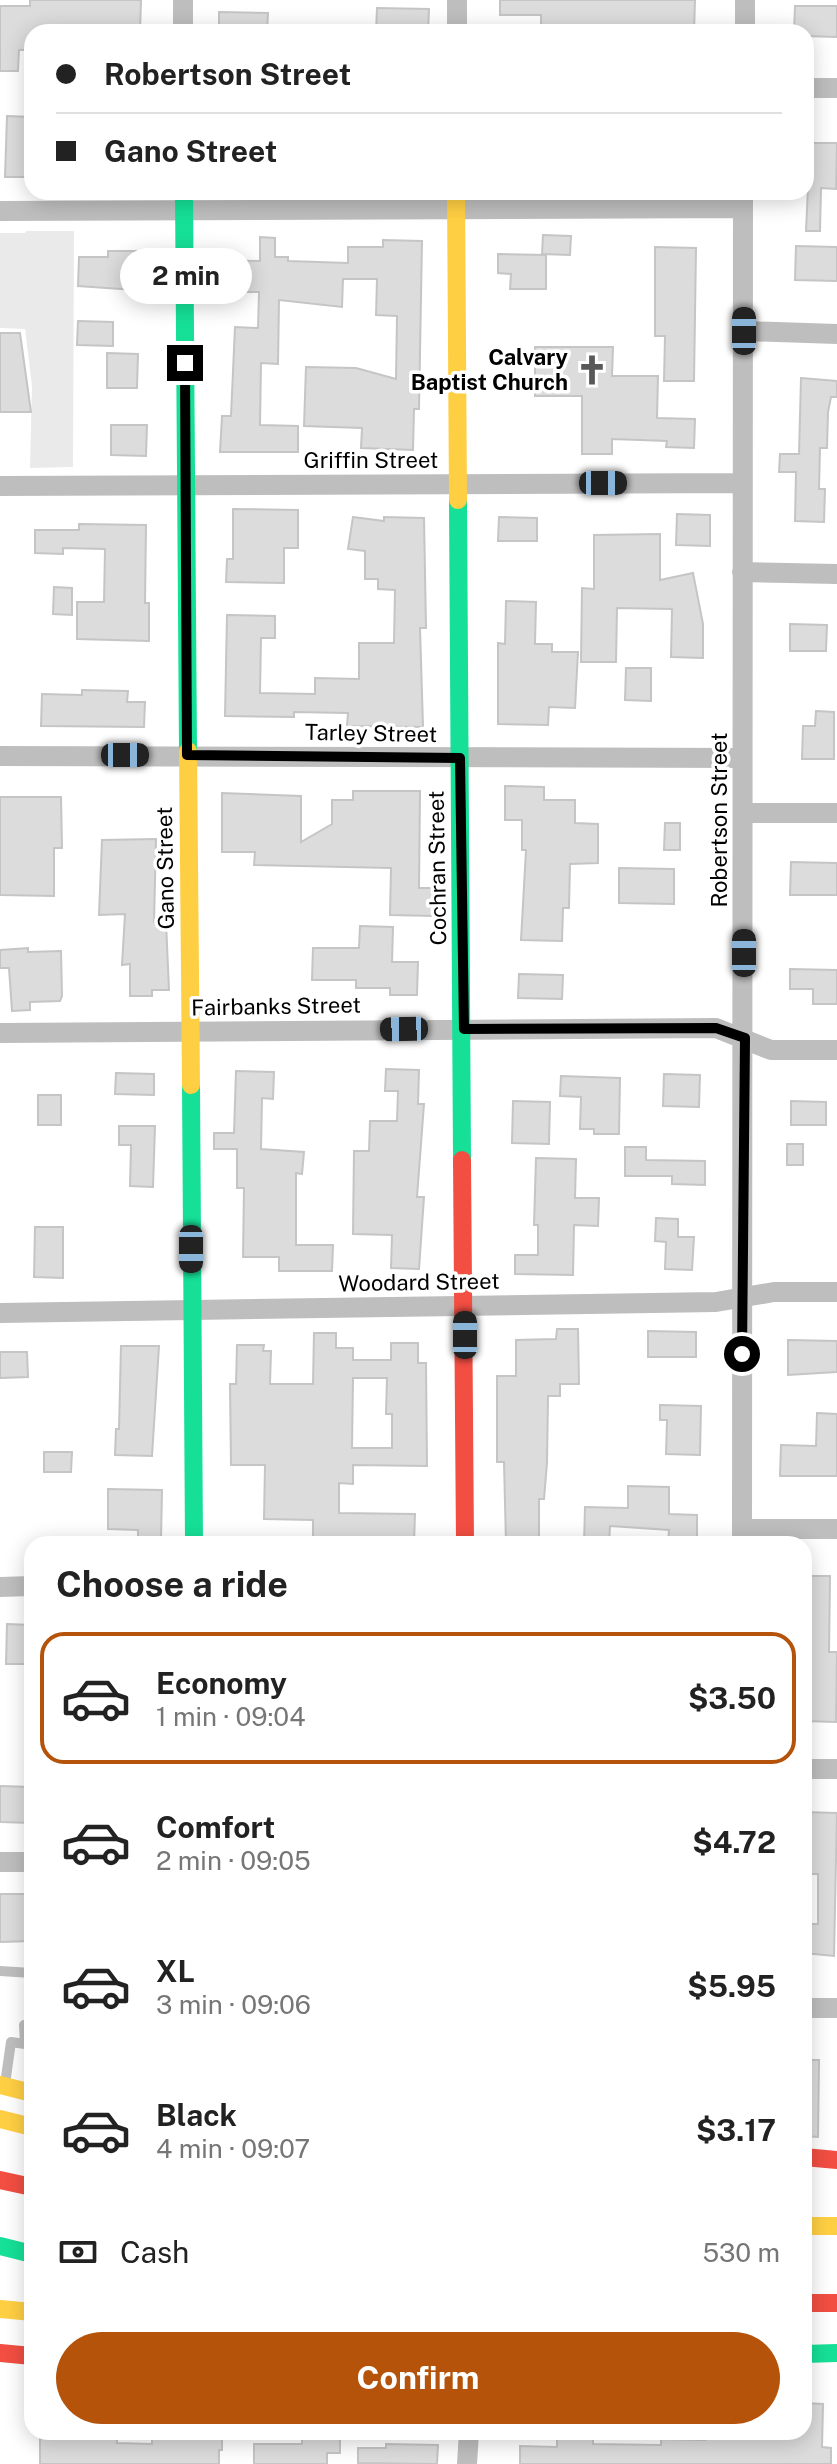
<!DOCTYPE html>
<html lang="en">
<head>
<meta charset="utf-8">
<style>
  :root { --surface:#fff; --page:#f2f2f2; --text:#222; --muted:#767676; --line:#e0e0e0; --accent:#b45309 }
  body { margin:0; font-family:"Public Sans",sans-serif; background:var(--page); color:var(--text); height:100vh; display:flex; flex-direction:column; font-size:30px; white-space:nowrap }
  * { box-sizing:border-box; margin:0 }
  p { font-size:26px; color:var(--muted) }
  .icon { flex:none; width:44px; height:44px; fill:none; stroke:currentColor; stroke-width:2; stroke-linecap:round; stroke-linejoin:round }
  .map { position:relative; flex:1; overflow:hidden }
  .panel { position:absolute; left:24px; top:1536px; width:788px; height:904px; display:flex; flex-direction:column; background:var(--surface); border-radius:24px; box-shadow:0 4px 20px #0003 }
  .panel>* { flex:none }
  .hud { position:absolute; left:24px; top:24px; width:790px; height:176px; border-radius:24px; box-shadow:0 4px 20px #0003; display:grid; align-content:center; height:176px; padding:0 32px; background:var(--surface) }
  .end { position:absolute; width:36px; height:36px; margin:-18px; border:10px solid #000; background:#fff; box-shadow:0 0 0 4px #fff }
  .from { border-radius:50% }
  .bubble { position:absolute; height:56px; border-radius:28px; background:var(--surface); box-shadow:0 4px 20px #0003; font-size:26px; font-weight:700; line-height:56px; text-align:center }
  .car { position:absolute; width:24px; height:48px; margin:-24px -12px; border-radius:10px; box-shadow:0 0 6px 2px #0007; background:linear-gradient(#222 24%,#8ab4d8 0 40%,#222 0 76%,#8ab4d8 0 86%,#222 0) }
  .hud b { display:flex; align-items:center; gap:28px; height:76px; font-size:30px }
  .hud b+b { border-top:2px solid var(--line) }
  .hud i { width:20px; height:20px; background:var(--text) }
  ul { padding:0; list-style:none }
  li { display:flex; align-items:center; gap:24px; height:132px; margin:0 16px 12px; padding:0 16px; border:4px solid transparent; border-radius:24px }
  li div { flex:1 }
  li b { display:block; font-size:30px }
  li em { font-style:normal; font-weight:700 }
  li.on { border-color:var(--accent) }
  li>.icon { width:72px; height:72px; stroke-width:1.5 }
  h2 { padding:0 32px; font-size:36px; line-height:96px }
  .pay { display:flex; align-items:center; gap:20px; height:88px; padding:0 32px; font-size:30px }
  .pay p { margin-inline-start:auto }
  .button { display:flex; gap:16px; margin-top:auto; padding:16px 32px }
  .button a { flex:1; height:92px; border-radius:48px; background:var(--accent); color:#fff; font-size:32px; font-weight:700; line-height:92px; text-align:center }
  .map>svg:first-child { display:block }
  .green { fill:#eaeaea }
  .building { fill:#dcdcdc; stroke:#c5c5c5; stroke-width:2; fill-rule:evenodd }
  .lines { fill:none; stroke-linecap:round; stroke-linejoin:round }
  .lane { stroke:#bebebe; stroke-width:10 }
  .street { stroke:#bebebe; stroke-width:20 }
  .fast { stroke:#16e098; stroke-width:18 }
  .slow { stroke:#ffcf43; stroke-width:18 }
  .jam { stroke:#f24e42; stroke-width:18 }
  .route { stroke:#000; stroke-width:10 }
  .labels { text-anchor:middle; dominant-baseline:central; stroke-width:7; stroke-linejoin:round; paint-order:stroke }
  .poi-label { font-size:22px; font-weight:bold; fill:#000; stroke:#fff; text-anchor:end }
  .street-label { font-size:22px; fill:#000; stroke:#fff }
</style>
</head>
<body>
<div class="map">
<svg width="837" height="2464" viewBox="0 0 837 2464">
  <rect width="100%" height="100%" fill="#fff"/>
  <path class="green" d="M 26,231 L 74,231 L 73,467 L 30,468 L 32,386 L 25,329 L 0,328 L 0,233 L 25,233 Z"/>
  <path class="building" d="M 30,0 L 141,0 L 140,32 L 32,32 L 32,50 L 19,50 L 18,71 L 0,71 L 0,6 L 30,6 Z
    M 500,0 L 695,0 L 694,32 L 541,32 L 541,15 L 500,15 Z
    M 795,6 L 837,6 L 837,37 L 806,36 L 806,32 L 794,32 Z
    M 377,8 L 429,9 L 428,32 L 376,32 Z
    M 219,12 L 268,13 L 267,32 L 219,32 Z
    M 7,116 L 32,117 L 32,145 L 25,145 L 25,177 L 5,177 Z
    M 810,143 L 837,143 L 836,189 L 821,188 L 820,231 L 806,231 Z
    M 543,235 L 571,236 L 570,255 L 542,254 Z
    M 260,237 L 275,238 L 275,257 L 288,257 L 288,261 L 348,263 L 348,247 L 383,247 L 383,240 L 422,241 L 419,409 L 414,409 L 413,450 L 361,448 L 362,428 L 304,426 L 306,367 L 356,368 L 396,379 L 397,316 L 376,315 L 377,279 L 343,279 L 342,307 L 279,300 L 278,364 L 261,363 L 260,425 L 298,426 L 298,452 L 220,452 L 222,416 L 231,416 L 235,327 L 258,328 L 259,292 L 222,292 L 222,260 L 260,261 Z
    M 796,246 L 837,247 L 837,281 L 795,280 Z
    M 655,247 L 696,248 L 694,381 L 664,381 L 665,336 L 655,336 Z
    M 108,251 L 136,251 L 135,290 L 78,286 L 79,257 L 108,257 Z
    M 498,254 L 546,255 L 546,289 L 510,289 L 511,274 L 498,273 Z
    M 78,321 L 113,322 L 113,346 L 77,345 Z
    M 0,333 L 20,333 L 31,412 L 0,412 Z
    M 535,347 L 613,347 L 612,376 L 658,376 L 657,418 L 695,419 L 694,448 L 666,447 L 667,441 L 612,439 L 612,454 L 582,454 L 582,396 L 535,396 Z
    M 107,353 L 138,354 L 137,388 L 107,388 Z
    M 801,378 L 837,381 L 837,397 L 831,397 L 828,412 L 827,448 L 820,448 L 819,489 L 825,489 L 824,522 L 795,521 L 796,472 L 779,472 L 780,454 L 799,454 Z
    M 111,425 L 147,425 L 146,456 L 111,455 Z
    M 233,509 L 298,510 L 298,548 L 284,548 L 284,583 L 226,582 L 227,559 L 233,559 Z
    M 677,514 L 710,515 L 710,546 L 676,545 Z
    M 353,517 L 384,521 L 384,517 L 424,518 L 426,628 L 420,628 L 423,727 L 347,726 L 348,713 L 294,712 L 294,717 L 225,716 L 227,615 L 275,616 L 275,638 L 261,638 L 260,693 L 315,694 L 315,678 L 359,679 L 359,643 L 394,643 L 395,590 L 378,589 L 378,579 L 365,579 L 365,551 L 348,549 Z
    M 499,517 L 537,518 L 537,541 L 498,541 Z
    M 79,524 L 146,525 L 145,603 L 149,603 L 149,641 L 77,639 L 77,602 L 104,602 L 105,549 L 63,548 L 63,554 L 35,553 L 35,530 L 79,530 Z
    M 660,534 L 660,580 L 693,573 L 703,624 L 703,658 L 671,657 L 672,609 L 617,608 L 616,662 L 581,662 L 582,588 L 594,589 L 594,535 Z
    M 54,587 L 72,588 L 72,615 L 53,614 Z
    M 506,601 L 536,602 L 535,644 L 552,644 L 552,652 L 578,652 L 575,708 L 549,707 L 548,725 L 498,724 L 498,643 L 505,644 Z
    M 790,624 L 827,625 L 826,651 L 790,651 Z
    M 626,668 L 651,668 L 651,701 L 625,700 Z
    M 82,690 L 128,691 L 127,702 L 145,702 L 144,727 L 41,726 L 42,694 L 82,695 Z
    M 816,711 L 834,712 L 834,759 L 802,759 L 803,726 L 815,726 Z
    M 505,786 L 544,787 L 544,800 L 575,800 L 575,823 L 598,824 L 598,863 L 570,864 L 569,908 L 563,908 L 562,941 L 521,940 L 526,850 L 522,850 L 522,820 L 505,820 Z
    M 353,791 L 420,791 L 419,888 L 435,888 L 435,916 L 390,915 L 391,868 L 254,865 L 255,852 L 222,852 L 222,793 L 301,796 L 301,842 L 332,824 L 332,800 L 353,800 Z
    M 0,797 L 61,797 L 62,848 L 54,848 L 54,896 L 0,895 Z
    M 665,823 L 680,823 L 680,850 L 664,850 Z
    M 156,839 L 154,922 L 166,922 L 169,990 L 152,990 L 152,996 L 130,996 L 130,964 L 122,965 L 125,914 L 99,915 L 102,840 Z
    M 791,862 L 837,863 L 837,895 L 790,895 Z
    M 619,868 L 674,869 L 674,904 L 619,903 Z
    M 360,926 L 393,927 L 392,962 L 418,962 L 417,995 L 390,995 L 390,988 L 356,988 L 356,980 L 312,980 L 313,948 L 359,948 Z
    M 28,948 L 28,952 L 61,951 L 62,996 L 60,1001 L 30,1002 L 30,1010 L 12,1011 L 9,968 L 0,968 L 0,950 Z
    M 790,969 L 837,970 L 837,1004 L 813,1004 L 813,989 L 790,989 Z
    M 519,974 L 563,975 L 562,999 L 518,998 Z
    M 386,1069 L 419,1070 L 418,1104 L 424,1104 L 417,1197 L 424,1197 L 419,1269 L 391,1268 L 392,1235 L 353,1234 L 354,1151 L 369,1151 L 370,1121 L 397,1121 L 398,1091 L 385,1091 Z
    M 236,1071 L 274,1072 L 273,1099 L 262,1098 L 261,1149 L 304,1152 L 302,1174 L 296,1173 L 296,1245 L 333,1245 L 332,1271 L 279,1271 L 279,1257 L 243,1257 L 244,1188 L 237,1188 L 237,1149 L 214,1149 L 214,1133 L 234,1133 Z
    M 116,1073 L 154,1074 L 154,1095 L 115,1094 Z
    M 664,1074 L 700,1075 L 699,1107 L 663,1106 Z
    M 561,1076 L 620,1078 L 619,1134 L 594,1134 L 594,1129 L 580,1129 L 581,1097 L 560,1096 Z
    M 38,1095 L 61,1095 L 61,1125 L 38,1125 Z
    M 513,1101 L 550,1102 L 549,1144 L 512,1143 Z
    M 791,1101 L 826,1102 L 826,1125 L 791,1125 Z
    M 119,1126 L 155,1126 L 153,1187 L 130,1186 L 131,1145 L 119,1145 Z
    M 787,1144 L 803,1144 L 803,1165 L 787,1165 Z
    M 625,1147 L 646,1147 L 646,1160 L 705,1161 L 705,1185 L 672,1184 L 672,1176 L 625,1176 Z
    M 536,1158 L 576,1159 L 575,1198 L 599,1198 L 598,1226 L 574,1225 L 573,1275 L 515,1274 L 515,1255 L 538,1255 L 538,1225 L 534,1225 Z
    M 656,1218 L 678,1219 L 678,1237 L 694,1237 L 692,1270 L 665,1269 L 666,1242 L 655,1241 Z
    M 35,1227 L 63,1227 L 63,1278 L 34,1277 Z
    M 557,1329 L 578,1329 L 579,1384 L 560,1384 L 560,1396 L 548,1396 L 547,1463 L 544,1499 L 539,1499 L 539,1544 L 506,1544 L 504,1462 L 497,1462 L 497,1376 L 516,1376 L 516,1340 L 556,1339 Z
    M 648,1331 L 696,1332 L 696,1357 L 648,1357 Z
    M 314,1333 L 336,1333 L 336,1348 L 353,1348 L 353,1360 L 391,1360 L 391,1343 L 418,1343 L 418,1363 L 426,1363 L 427,1466 L 353,1465 L 353,1484 L 339,1483 L 339,1513 L 415,1514 L 414,1543 L 313,1541 L 313,1520 L 264,1519 L 265,1465 L 231,1465 L 230,1384 L 236,1384 L 237,1345 L 264,1345 L 263,1351 L 271,1351 L 270,1384 L 313,1384 ZM 353,1378 L 387,1378 L 386,1414 L 392,1414 L 392,1448 L 352,1448 Z
    M 788,1340 L 837,1341 L 837,1372 L 788,1375 Z
    M 121,1346 L 159,1346 L 152,1456 L 115,1455 L 116,1429 L 119,1429 Z
    M 0,1352 L 27,1352 L 28,1377 L 0,1378 Z
    M 660,1405 L 701,1406 L 700,1455 L 666,1454 L 667,1420 L 660,1420 Z
    M 817,1413 L 837,1414 L 837,1476 L 780,1476 L 781,1445 L 816,1446 Z
    M 44,1452 L 72,1452 L 71,1472 L 44,1472 Z
    M 628,1486 L 669,1487 L 669,1514 L 697,1515 L 697,1544 L 668,1544 L 669,1530 L 610,1526 L 609,1544 L 584,1544 L 585,1507 L 628,1508 Z
    M 108,1489 L 162,1490 L 161,1540 L 138,1540 L 138,1530 L 108,1529 Z
    M 804,1576 L 830,1576 L 829,1652 L 837,1652 L 836,1722 L 804,1721 Z
    M 7,1624 L 32,1625 L 32,1664 L 6,1664 Z
    M 0,1786 L 32,1787 L 32,1823 L 0,1822 Z
    M 804,1812 L 837,1813 L 834,1956 L 804,1953 L 804,1924 L 818,1924 L 818,1874 L 804,1874 Z
    M 0,1894 L 32,1894 L 32,1941 L 0,1942 Z
    M 804,2060 L 819,2060 L 818,2137 L 804,2136 Z
    M 804,2403 L 823,2404 L 822,2447 L 831,2448 L 831,2464 L 520,2464 L 520,2446 L 557,2447 L 557,2433 L 593,2434 L 593,2444 L 661,2445 L 661,2439 L 705,2440 L 705,2432 L 804,2432 Z
    M 40,2432 L 117,2433 L 117,2443 L 152,2444 L 152,2432 L 222,2432 L 222,2450 L 219,2450 L 219,2464 L 40,2464 Z
    M 302,2438 L 340,2438 L 340,2453 L 327,2453 L 327,2464 L 254,2464 L 254,2444 L 302,2444 Z
    M 386,2444 L 438,2445 L 437,2464 L 358,2463 L 358,2448 L 386,2448 Z"/>
  <g class="lines">
    <path class="lane" d="M 0,1971 L 32,1973
      M 24,2025 L 25,2044
      M 5,2084 L 11,2042 L 32,2045"/>
    <path class="street" d="M 183,0 L 183,32
      M 457,32 L 457,0
      M 745,32 L 745,0
      M 806,88 L 837,88
      M 0,211 L 743,208
      M 744,331 L 837,334
      M 0,486 L 742,483
      M 742,572 L 837,574
      M 0,756 L 742,758
      M 743,813 L 837,813
      M 0,1033 L 716,1028 L 771,1050 L 837,1050
      M 0,1313 L 716,1302 L 774,1292 L 837,1292
      M 742,1529 L 837,1529
      M 742,1544 L 743,192
      M 0,1587 L 32,1586
      M 804,1769 L 837,1769
      M 0,1862 L 32,1862
      M 804,2008 L 837,2008
      M 467,2464 L 469,2432"/>
    <path class="fast" d="M 184,192 L 188,751
      M 458,500 L 462,1160
      M 191,1085 L 194,1544
      M 0,2246 L 32,2254
      M 804,2354 L 837,2353"/>
    <path class="slow" d="M 456,192 L 458,500
      M 188,751 L 191,1085
      M 0,2085 L 32,2093
      M 0,2119 L 32,2127
      M 804,2226 L 837,2226
      M 0,2309 L 32,2312"/>
    <path class="jam" d="M 462,1160 L 465,1544
      M 804,2157 L 837,2160
      M 0,2180 L 32,2187
      M 804,2303 L 837,2303
      M 0,2353 L 32,2356"/>
  </g>
  <g class="lines">
    <path class="route" d="M 185,363 L 187,755 L 460,758 L 464,1029 L 716,1028 L 745,1038 L 742,1354"/>
  </g>
  <defs>
    <g id="church-bare" transform="scale(2.4)"><path d="M-1.2-6h2.4v3.5h3.3v2.4h-3.3V6h-2.4V-.1h-3.3v-2.4h3.3Z" fill="#595959" stroke="#fff" stroke-width="2.5" paint-order="stroke"/></g>
  </defs>
  <g fill-rule="evenodd">
    <use href="#church-bare" x="592" y="370"/>
  </g>
  <g class="labels">
    <g class="poi-label">
      <text x="568" y="357">Calvary<tspan x="568" dy="25">Baptist Church</tspan></text>
    </g>
    <g class="street-label">
      <text x="371" y="460">Griffin Street</text>
      <text transform="translate(371 733) rotate(1)">Tarley Street</text>
      <text transform="translate(719 820) rotate(-90)">Robertson Street</text>
      <text transform="translate(165 868) rotate(-91)">Gano Street</text>
      <text transform="translate(437 868) rotate(-91)">Cochran Street</text>
      <text transform="translate(276 1006) rotate(-1)">Fairbanks Street</text>
      <text transform="translate(419 1282) rotate(-1)">Woodard Street</text>
    </g>
  </g>
</svg>
<i class="end from" style="left:742px;top:1354px"></i>
<i class="end" style="left:185px;top:363px"></i>
<div class="bubble" style="left:120px;top:248px;width:132px">2 min</div>
<i class="car" style="left:744px;top:331px;rotate:0deg"></i>
<i class="car" style="left:603px;top:483px;rotate:90deg"></i>
<i class="car" style="left:125px;top:755px;rotate:90deg"></i>
<i class="car" style="left:744px;top:953px;rotate:0deg"></i>
<i class="car" style="left:404px;top:1029px;rotate:269deg"></i>
<i class="car" style="left:191px;top:1249px;rotate:180deg"></i>
<i class="car" style="left:465px;top:1335px;rotate:0deg"></i>
<div class="hud">
<b><i class="from"></i>Robertson Street</b>
<b><i></i>Gano Street</b>
</div>
<section class="panel">
<h2>Choose a ride</h2>
<ul>
<li class="on"><svg class="icon" aria-label="car" viewBox="0 0 24 24"><path d="M5 17H2v-5l4-1 3-4h7l3 4 3 1v5h-3M9 17h6M6 11h13"/><circle cx="7" cy="17" r="2"/><circle cx="17" cy="17" r="2"/></svg><div><b>Economy</b><p>1 min · 09:04</p></div><em>$3.50</em></li>
<li><svg class="icon" aria-label="car" viewBox="0 0 24 24"><path d="M5 17H2v-5l4-1 3-4h7l3 4 3 1v5h-3M9 17h6M6 11h13"/><circle cx="7" cy="17" r="2"/><circle cx="17" cy="17" r="2"/></svg><div><b>Comfort</b><p>2 min · 09:05</p></div><em>$4.72</em></li>
<li><svg class="icon" aria-label="car" viewBox="0 0 24 24"><path d="M5 17H2v-5l4-1 3-4h7l3 4 3 1v5h-3M9 17h6M6 11h13"/><circle cx="7" cy="17" r="2"/><circle cx="17" cy="17" r="2"/></svg><div><b>XL</b><p>3 min · 09:06</p></div><em>$5.95</em></li>
<li><svg class="icon" aria-label="car" viewBox="0 0 24 24"><path d="M5 17H2v-5l4-1 3-4h7l3 4 3 1v5h-3M9 17h6M6 11h13"/><circle cx="7" cy="17" r="2"/><circle cx="17" cy="17" r="2"/></svg><div><b>Black</b><p>4 min · 09:07</p></div><em>$3.17</em></li>
</ul>
<div class="pay"><svg class="icon" aria-label="cash" viewBox="0 0 24 24"><path d="M3 7h18v10H3z"/><circle cx="12" cy="12" r="2"/></svg>Cash<p>530 m</p></div>
<div class="button"><a>Confirm</a></div>
</section>
</div>
</body>
</html>
